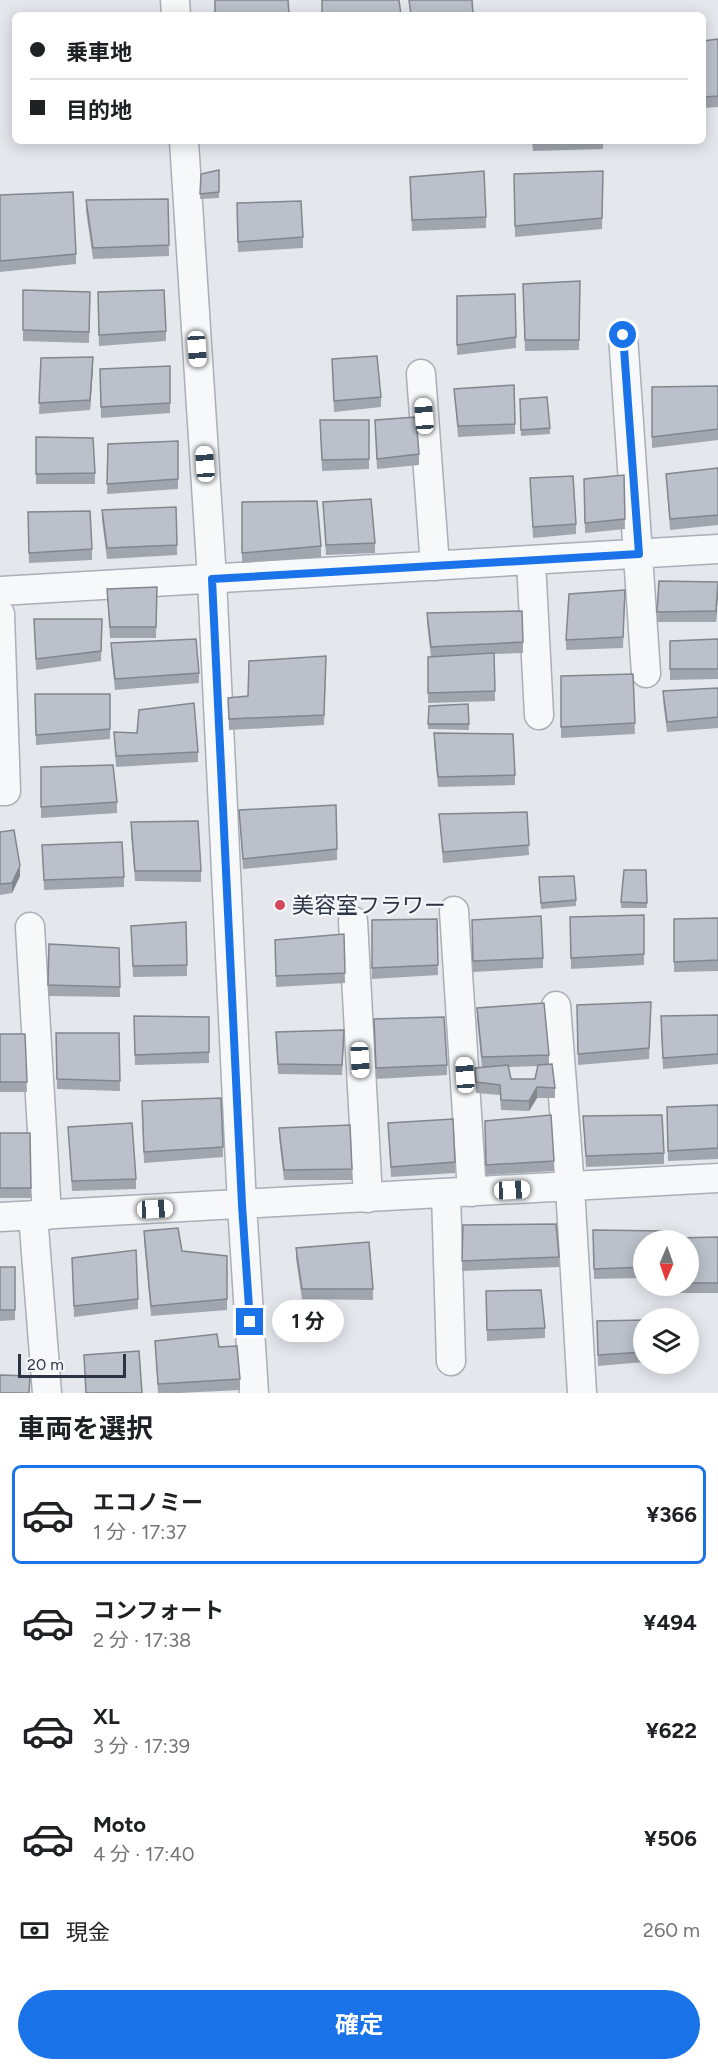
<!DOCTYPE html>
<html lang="ja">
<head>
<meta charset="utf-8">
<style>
  :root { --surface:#fff; --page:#f2f2f2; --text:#202124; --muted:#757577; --line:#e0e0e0; --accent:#1a73e8 }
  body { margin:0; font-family:Figtree,"Noto Sans JP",sans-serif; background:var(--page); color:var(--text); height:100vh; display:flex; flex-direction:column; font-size:22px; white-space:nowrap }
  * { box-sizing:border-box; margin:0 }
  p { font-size:20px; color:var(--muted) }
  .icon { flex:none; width:33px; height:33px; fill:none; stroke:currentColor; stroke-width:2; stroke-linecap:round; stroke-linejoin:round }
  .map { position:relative; height:1393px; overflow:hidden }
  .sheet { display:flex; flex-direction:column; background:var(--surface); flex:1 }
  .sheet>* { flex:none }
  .hud { position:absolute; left:12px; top:12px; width:694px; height:132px; border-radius:9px; box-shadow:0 3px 15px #0003; display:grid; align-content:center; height:132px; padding:0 18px; background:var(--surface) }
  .needle { width:39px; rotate:182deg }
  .controls { position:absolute; left:633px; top:1230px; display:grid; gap:12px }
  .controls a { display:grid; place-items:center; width:66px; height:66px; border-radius:50%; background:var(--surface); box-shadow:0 3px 15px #0003; font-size:30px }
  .scale { position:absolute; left:18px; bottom:15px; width:108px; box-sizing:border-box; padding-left:6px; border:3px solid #2b3445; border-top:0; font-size:16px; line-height:21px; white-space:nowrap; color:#2b3445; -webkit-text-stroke:4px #f4f6f9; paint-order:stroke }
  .end { position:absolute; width:27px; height:27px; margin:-14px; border:8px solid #1a73e8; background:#fff; box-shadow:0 0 0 3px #fff }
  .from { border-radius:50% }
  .bubble { position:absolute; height:42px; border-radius:21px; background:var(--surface); box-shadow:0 3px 15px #0003; font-size:20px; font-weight:700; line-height:42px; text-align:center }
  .car { position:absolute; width:18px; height:36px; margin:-18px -9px; border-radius:8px; box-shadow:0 0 4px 2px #0007; background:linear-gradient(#fff 24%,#345 0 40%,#fff 0 76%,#345 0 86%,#fff 0) }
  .hud b { display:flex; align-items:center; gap:21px; height:57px; font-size:22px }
  .hud b+b { border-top:2px solid var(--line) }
  .hud i { width:15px; height:15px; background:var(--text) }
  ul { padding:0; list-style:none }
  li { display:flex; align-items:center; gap:18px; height:99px; margin:0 12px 9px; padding:0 6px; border:3px solid transparent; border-radius:9px }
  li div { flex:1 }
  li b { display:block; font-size:22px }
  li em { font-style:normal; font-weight:700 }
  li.selected { border-color:var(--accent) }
  li>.icon { width:54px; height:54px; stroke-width:1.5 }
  h2 { padding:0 18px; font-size:27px; line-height:72px }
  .pay { display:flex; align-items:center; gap:15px; height:66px; padding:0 18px; font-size:22px }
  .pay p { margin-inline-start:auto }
  .action { display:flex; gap:12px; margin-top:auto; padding:12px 18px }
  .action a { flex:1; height:69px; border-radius:36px; background:var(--accent); color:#fff; font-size:24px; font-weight:700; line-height:69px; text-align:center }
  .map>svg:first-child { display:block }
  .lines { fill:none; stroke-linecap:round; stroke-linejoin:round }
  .minor-casing { stroke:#a9aeb7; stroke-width:31 }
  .minor { stroke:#f7f8fa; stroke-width:28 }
  .wall { fill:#a1a5ae; fill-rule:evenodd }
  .shaded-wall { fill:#83868d }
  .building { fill:#bbc0ca; stroke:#83868d; stroke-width:1.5 }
  .route { stroke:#1a73e8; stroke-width:8 }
  .poi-dot { fill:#d1495b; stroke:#f4f6f9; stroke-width:2 }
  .labels { text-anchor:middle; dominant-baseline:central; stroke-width:4.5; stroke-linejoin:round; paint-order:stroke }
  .poi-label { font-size:22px; fill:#2b3445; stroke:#f4f6f9; text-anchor:start }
</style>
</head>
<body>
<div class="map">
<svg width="718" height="1393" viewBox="0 0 718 1393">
  <rect width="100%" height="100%" fill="#e4e7ec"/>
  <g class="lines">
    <g class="minor-casing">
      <path id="minor" d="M 175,0 L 176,15
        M 184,141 L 212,579 L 242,1205 L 254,1393
        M 623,335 L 646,673
        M 421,374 L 435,566
        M 531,561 L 539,715
        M 0,591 L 718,549
        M 0,614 L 6,791 L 0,791
        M 454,911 L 472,1192
        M 353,921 L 368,1198
        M 30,927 L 47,1215
        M 556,1006 L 570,1187 L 582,1393
        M 446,1193 L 451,1361
        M 33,1215 L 47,1393
        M 0,1217 L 718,1178"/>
    </g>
    <use href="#minor" class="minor"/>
  </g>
  <path class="wall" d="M 718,39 L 718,107 L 704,108 L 704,41 Z
    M 532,141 L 603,141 L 603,149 L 533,151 Z
    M 219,170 L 219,198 L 200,199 L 201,174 Z
    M 603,171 L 602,229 L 515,237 L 514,174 Z
    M 410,188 L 486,217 L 486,228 L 412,231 Z
    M 0,195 L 76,254 L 76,264 L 0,272 Z
    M 168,199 L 169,256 L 93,259 L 86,211 L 86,200 Z
    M 237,203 L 303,237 L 303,248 L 238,252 Z
    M 580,281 L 579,350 L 525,351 L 523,294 Z
    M 23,290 L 90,292 L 89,343 L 23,341 Z
    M 515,294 L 516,348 L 457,355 L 457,296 Z
    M 98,302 L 166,331 L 166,341 L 99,346 Z
    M 41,358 L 93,367 L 90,410 L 39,414 Z
    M 332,359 L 381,397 L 381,407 L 334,412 Z
    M 170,366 L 170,413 L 101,418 L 100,369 Z
    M 718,386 L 718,440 L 652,448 L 652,387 Z
    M 454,389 L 515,424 L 515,434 L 458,437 Z
    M 520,399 L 550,428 L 550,434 L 521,436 Z
    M 320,420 L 369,420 L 369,469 L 322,471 Z
    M 375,420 L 419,454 L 419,465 L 377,469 Z
    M 36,437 L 95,473 L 95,484 L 36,484 Z
    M 178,441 L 178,489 L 107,494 L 108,444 Z
    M 718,468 L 718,525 L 670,530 L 666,474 Z
    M 624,475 L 625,529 L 585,533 L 584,479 Z
    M 530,478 L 576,524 L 576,534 L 533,538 Z
    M 242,502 L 321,546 L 321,557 L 242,563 Z
    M 323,502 L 375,543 L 375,553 L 326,555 Z
    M 102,510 L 177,545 L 177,555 L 107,559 L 102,520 Z
    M 28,512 L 92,549 L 92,560 L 29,563 Z
    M 659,581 L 718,593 L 716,622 L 657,622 Z
    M 157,587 L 156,638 L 110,638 L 107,589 Z
    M 625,590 L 623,648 L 566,650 L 566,640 Z
    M 427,613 L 523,642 L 523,653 L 494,654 L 495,701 L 428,703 L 428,657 L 431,657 L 427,623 Z
    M 34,619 L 102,619 L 101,661 L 36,670 Z
    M 718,639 L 718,679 L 670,680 L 670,641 Z
    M 111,643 L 199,673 L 199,683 L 115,690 L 111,653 Z
    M 326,667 L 324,725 L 229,730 L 228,698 L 248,696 Z
    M 633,674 L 635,734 L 561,738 L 561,676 Z
    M 718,688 L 718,728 L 667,732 L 663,701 L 663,691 Z
    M 35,694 L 110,694 L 110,739 L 36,745 Z
    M 468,704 L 469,730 L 428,729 L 428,724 Z
    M 114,732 L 198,752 L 198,762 L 116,767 Z
    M 434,733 L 515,775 L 515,785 L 438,787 L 434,744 Z
    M 41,767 L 117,802 L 117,813 L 41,818 Z
    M 239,810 L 337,849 L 337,860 L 243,869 Z
    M 527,812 L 529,855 L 443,863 L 439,814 Z
    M 131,822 L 201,871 L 201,882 L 135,881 L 131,833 Z
    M 0,832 L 20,876 L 12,893 L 0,895 Z
    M 42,845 L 124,877 L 124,887 L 44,890 Z
    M 646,870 L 647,908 L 621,908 L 621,902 Z
    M 539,882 L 576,900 L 576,906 L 541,909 Z
    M 570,917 L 644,954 L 644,965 L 571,969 Z
    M 718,918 L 718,971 L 674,972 L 674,919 Z
    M 437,919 L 438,975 L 372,979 L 372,920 Z
    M 472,920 L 543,958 L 543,968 L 473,972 Z
    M 186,922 L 187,976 L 133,977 L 131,926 Z
    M 344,934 L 345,983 L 276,987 L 275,940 Z
    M 49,944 L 119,948 L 120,997 L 48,996 Z
    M 577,1005 L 651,1012 L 649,1059 L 578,1065 Z
    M 477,1008 L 549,1055 L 549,1064 L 555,1088 L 555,1098 L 537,1098 L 529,1111 L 501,1110 L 500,1095 L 476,1093 L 475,1068 L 482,1068 L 477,1019 ZM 538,1066 L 535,1079 L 511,1079 L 508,1067 Z
    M 718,1015 L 718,1064 L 663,1069 L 661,1026 Z
    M 209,1017 L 209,1063 L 135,1065 L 134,1027 Z
    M 374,1030 L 447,1065 L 447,1075 L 376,1079 Z
    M 276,1032 L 344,1040 L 342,1075 L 278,1074 Z
    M 56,1033 L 119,1033 L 120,1091 L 57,1089 Z
    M 0,1034 L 25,1034 L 27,1092 L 0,1092 Z
    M 221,1098 L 223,1157 L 144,1163 L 142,1112 Z
    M 718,1105 L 718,1159 L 668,1161 L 667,1118 Z
    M 583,1116 L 664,1153 L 664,1164 L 586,1167 Z
    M 485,1121 L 554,1161 L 554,1171 L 486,1175 Z
    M 388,1123 L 455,1162 L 455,1173 L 391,1177 Z
    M 68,1127 L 136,1179 L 136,1189 L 72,1191 Z
    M 279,1128 L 352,1169 L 352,1180 L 284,1180 L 279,1138 Z
    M 0,1133 L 30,1133 L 31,1198 L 0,1198 Z
    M 463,1225 L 559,1257 L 559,1267 L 462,1271 Z
    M 593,1230 L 644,1240 L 644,1278 L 594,1279 Z
    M 144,1231 L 182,1251 L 227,1256 L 227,1310 L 151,1316 L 144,1241 Z
    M 718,1237 L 718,1293 L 678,1293 L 678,1286 L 688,1286 L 688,1240 Z
    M 296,1248 L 373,1289 L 373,1300 L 302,1299 L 296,1259 Z
    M 72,1258 L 138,1299 L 138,1309 L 74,1317 Z
    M 0,1267 L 15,1267 L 15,1320 L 0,1321 Z
    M 486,1291 L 545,1328 L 545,1338 L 487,1341 Z
    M 644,1320 L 644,1362 L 598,1366 L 597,1321 Z
    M 155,1341 L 219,1347 L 240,1379 L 240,1390 L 179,1393 L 158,1393 Z"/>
  <path class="shaded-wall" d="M 93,357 L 93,367 L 90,410 L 90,400 Z
    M 718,582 L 718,593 L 716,622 L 716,611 Z
    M 20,866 L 20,876 L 12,893 L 12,883 Z
    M 537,1087 L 537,1098 L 529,1111 L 529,1101 Z"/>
  <path class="building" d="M 215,0 L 288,0 L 289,15 L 215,15 Z
    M 322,0 L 399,0 L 401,15 L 322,15 Z
    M 409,0 L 472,0 L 473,15 L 411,15 Z
    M 718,39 L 718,96 L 704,97 L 704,41 Z
    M 219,170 L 219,192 L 200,194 L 201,174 Z
    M 484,171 L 486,217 L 412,220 L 410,177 Z
    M 603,171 L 602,218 L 515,226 L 514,174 Z
    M 73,192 L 76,254 L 0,261 L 0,195 Z
    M 168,199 L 169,245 L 93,248 L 86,200 Z
    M 301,201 L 303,237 L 238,242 L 237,203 Z
    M 580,281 L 579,340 L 525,340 L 523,284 Z
    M 23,290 L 90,292 L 89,332 L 23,330 Z
    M 164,290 L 166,331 L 99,335 L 98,292 Z
    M 515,294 L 516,337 L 457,345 L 457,296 Z
    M 377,356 L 381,397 L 334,401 L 332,359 Z
    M 93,357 L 90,400 L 39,403 L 41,358 Z
    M 170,366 L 170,403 L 101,407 L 100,369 Z
    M 514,385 L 515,424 L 458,426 L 454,389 Z
    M 718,386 L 718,429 L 652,437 L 652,387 Z
    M 547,397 L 550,428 L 521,430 L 520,399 Z
    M 416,417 L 419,454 L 377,459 L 375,420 Z
    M 320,420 L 369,420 L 369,459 L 322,460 Z
    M 36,437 L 93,438 L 95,473 L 36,474 Z
    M 178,441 L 178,479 L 107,484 L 108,444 Z
    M 718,468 L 718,515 L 670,519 L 666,474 Z
    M 624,475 L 625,519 L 585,523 L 584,479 Z
    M 573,476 L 576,524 L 533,527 L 530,478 Z
    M 371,499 L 375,543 L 326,545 L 323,502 Z
    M 317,501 L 321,546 L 242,553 L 242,502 Z
    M 176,507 L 177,545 L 107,548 L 102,510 Z
    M 90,511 L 92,549 L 29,553 L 28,512 Z
    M 659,581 L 718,582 L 716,611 L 657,612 Z
    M 157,587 L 156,627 L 110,627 L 107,589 Z
    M 625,590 L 623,637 L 566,640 L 569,594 Z
    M 522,611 L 523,642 L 431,647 L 427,613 Z
    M 34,619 L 102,619 L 101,651 L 36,659 Z
    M 196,639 L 199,673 L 115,679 L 111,643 Z
    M 718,639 L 718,669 L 670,669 L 670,641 Z
    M 494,653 L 495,691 L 428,693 L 428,657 Z
    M 326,656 L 324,715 L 229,719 L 228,698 L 248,696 L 249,661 Z
    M 633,674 L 635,723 L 561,727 L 561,676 Z
    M 718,688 L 718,717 L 667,722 L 663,691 Z
    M 35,694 L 110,694 L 110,729 L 36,735 Z
    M 194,703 L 198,752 L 116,756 L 114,732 L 137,733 L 139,710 Z
    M 468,704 L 469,724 L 428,724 L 429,706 Z
    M 434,733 L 513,734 L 515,775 L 438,777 Z
    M 113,765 L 117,802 L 41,807 L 41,767 Z
    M 336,805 L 337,849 L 243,859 L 239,810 Z
    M 527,812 L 529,845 L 443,852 L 439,814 Z
    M 198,821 L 201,871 L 135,871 L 131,822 Z
    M 14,830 L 20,866 L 12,883 L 0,884 L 0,832 Z
    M 122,842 L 124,877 L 44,880 L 42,845 Z
    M 624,870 L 646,870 L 647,903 L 621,902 Z
    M 574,876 L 576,900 L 541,903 L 539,877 Z
    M 644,915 L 644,954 L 571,958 L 570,917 Z
    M 541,916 L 543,958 L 473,961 L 472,920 Z
    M 718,918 L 718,960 L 674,962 L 674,919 Z
    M 437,919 L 438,965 L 372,968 L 372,920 Z
    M 186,922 L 187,965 L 133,966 L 131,926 Z
    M 344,934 L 345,973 L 276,976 L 275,940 Z
    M 49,944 L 119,948 L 120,987 L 48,985 Z
    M 651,1002 L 649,1048 L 578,1054 L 577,1005 Z
    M 544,1003 L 549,1055 L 482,1057 L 477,1008 Z
    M 718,1015 L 718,1054 L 663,1058 L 661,1016 Z
    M 134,1016 L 209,1017 L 209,1052 L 135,1055 Z
    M 444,1017 L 447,1065 L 376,1068 L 374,1019 Z
    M 344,1030 L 342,1065 L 278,1064 L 276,1032 Z
    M 56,1033 L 119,1033 L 120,1081 L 57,1079 Z
    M 0,1034 L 25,1034 L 27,1082 L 0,1082 Z
    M 552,1064 L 555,1088 L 537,1087 L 529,1101 L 501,1100 L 500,1085 L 476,1082 L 475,1068 L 508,1065 L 511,1079 L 535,1079 L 538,1065 Z
    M 221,1098 L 223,1147 L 144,1152 L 142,1101 Z
    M 718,1105 L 718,1148 L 668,1151 L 667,1107 Z
    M 551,1115 L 554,1161 L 486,1165 L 485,1121 Z
    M 662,1115 L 664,1153 L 586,1156 L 583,1116 Z
    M 453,1119 L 455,1162 L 391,1167 L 388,1123 Z
    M 132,1123 L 136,1179 L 72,1181 L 68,1127 Z
    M 350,1125 L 352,1169 L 284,1170 L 279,1128 Z
    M 0,1133 L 30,1133 L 31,1188 L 0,1188 Z
    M 556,1224 L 559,1257 L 462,1261 L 463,1225 Z
    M 178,1228 L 182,1251 L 227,1256 L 227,1299 L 151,1306 L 144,1231 Z
    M 593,1230 L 664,1231 L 663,1240 L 644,1240 L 644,1267 L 594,1269 Z
    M 718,1237 L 718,1283 L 688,1283 L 688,1240 L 676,1240 L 676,1238 Z
    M 369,1242 L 373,1289 L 302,1289 L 296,1248 Z
    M 136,1250 L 138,1299 L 74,1306 L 72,1258 Z
    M 0,1267 L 15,1267 L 15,1310 L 0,1310 Z
    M 541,1290 L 545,1328 L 487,1330 L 486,1291 Z
    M 644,1320 L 644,1352 L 598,1355 L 597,1321 Z
    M 217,1334 L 219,1347 L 237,1346 L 240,1379 L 158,1384 L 155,1341 Z
    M 139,1351 L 142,1393 L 86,1393 L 84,1355 Z
    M 0,1375 L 30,1376 L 29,1393 L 0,1393 Z"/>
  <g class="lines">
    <path class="route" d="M 250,1322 L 242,1205 L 212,579 L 639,554 L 623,335"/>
  </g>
  <circle class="poi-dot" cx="280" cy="905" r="6"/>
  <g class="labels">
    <g class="poi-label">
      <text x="292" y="905">美容室フラワー</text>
    </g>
  </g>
</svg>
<div class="controls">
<a><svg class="needle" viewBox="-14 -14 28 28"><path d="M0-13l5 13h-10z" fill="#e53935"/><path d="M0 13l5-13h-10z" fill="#757577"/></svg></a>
<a><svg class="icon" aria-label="layers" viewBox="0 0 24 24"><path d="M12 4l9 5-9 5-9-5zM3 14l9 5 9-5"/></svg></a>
</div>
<div class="scale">20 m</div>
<i class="end from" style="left:623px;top:335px"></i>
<i class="end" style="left:250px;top:1322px"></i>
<div class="bubble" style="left:272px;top:1300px;width:72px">1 分</div>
<i class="car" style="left:197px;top:349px;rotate:176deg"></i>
<i class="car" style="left:424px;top:416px;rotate:356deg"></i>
<i class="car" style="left:205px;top:464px;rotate:356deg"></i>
<i class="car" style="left:360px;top:1060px;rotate:177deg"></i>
<i class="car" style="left:465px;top:1075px;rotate:356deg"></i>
<i class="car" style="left:512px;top:1190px;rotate:87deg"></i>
<i class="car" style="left:155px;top:1209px;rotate:87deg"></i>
<div class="hud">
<b><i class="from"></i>乗車地</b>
<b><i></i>目的地</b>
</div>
</div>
<section class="sheet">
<h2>車両を選択</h2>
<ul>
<li class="selected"><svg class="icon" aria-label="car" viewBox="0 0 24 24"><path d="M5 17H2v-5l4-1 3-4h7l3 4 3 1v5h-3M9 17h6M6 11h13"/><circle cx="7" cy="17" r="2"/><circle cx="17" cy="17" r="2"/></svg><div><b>エコノミー</b><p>1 分 · 17:37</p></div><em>¥366</em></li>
<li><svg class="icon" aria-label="car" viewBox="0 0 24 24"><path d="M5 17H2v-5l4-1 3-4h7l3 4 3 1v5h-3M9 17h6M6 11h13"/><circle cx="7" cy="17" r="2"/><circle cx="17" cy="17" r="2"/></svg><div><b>コンフォート</b><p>2 分 · 17:38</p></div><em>¥494</em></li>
<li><svg class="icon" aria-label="car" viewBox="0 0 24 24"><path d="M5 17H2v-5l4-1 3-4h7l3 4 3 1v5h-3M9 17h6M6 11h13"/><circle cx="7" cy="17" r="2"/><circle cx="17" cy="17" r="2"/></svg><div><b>XL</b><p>3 分 · 17:39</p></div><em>¥622</em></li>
<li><svg class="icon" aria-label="car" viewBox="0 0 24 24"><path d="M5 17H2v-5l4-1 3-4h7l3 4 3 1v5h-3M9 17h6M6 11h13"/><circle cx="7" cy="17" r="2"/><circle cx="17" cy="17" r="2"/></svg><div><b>Moto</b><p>4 分 · 17:40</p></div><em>¥506</em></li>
</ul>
<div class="pay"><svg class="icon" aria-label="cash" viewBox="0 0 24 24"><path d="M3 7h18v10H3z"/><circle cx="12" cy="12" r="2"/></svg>現金<p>260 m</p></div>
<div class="action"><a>確定</a></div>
</section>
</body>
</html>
